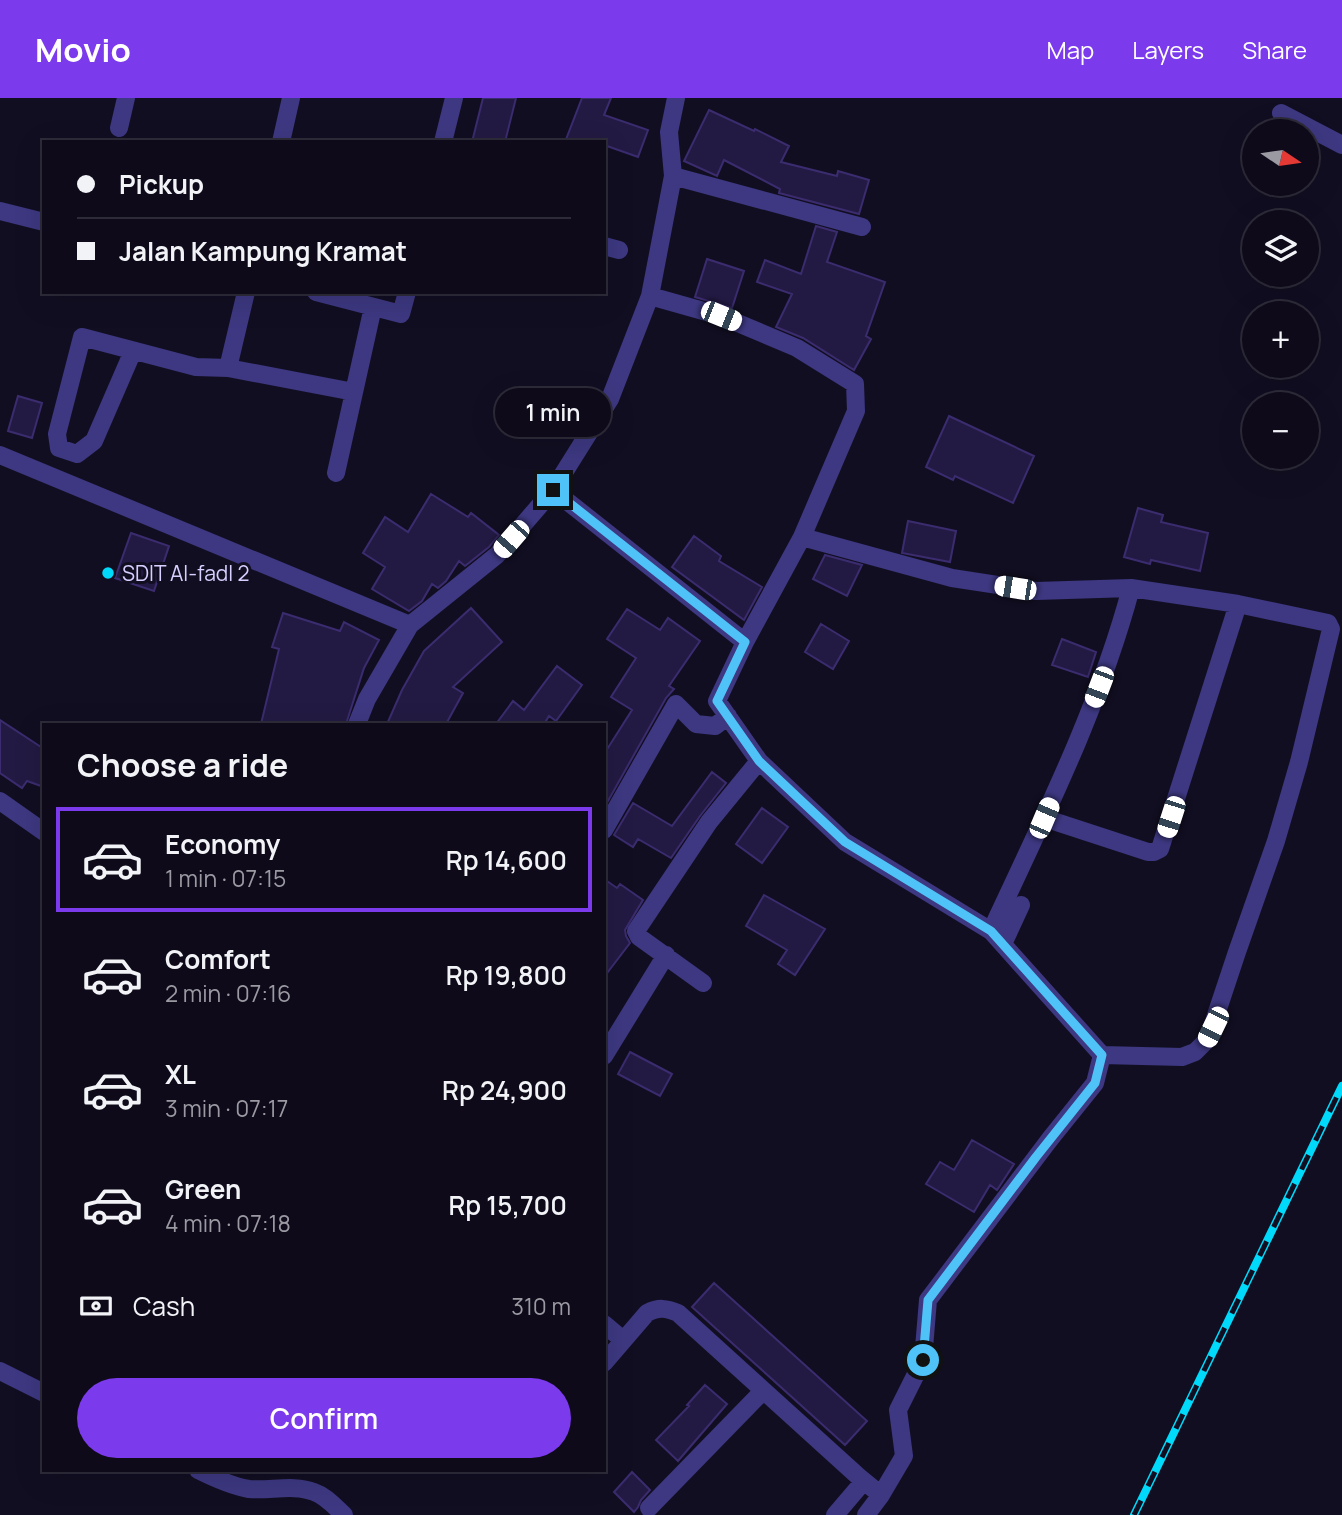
<!DOCTYPE html>
<html lang="en">
<head>
<meta charset="utf-8">
<style>
  :root { --surface:#0e0a1a; --page:#171323; --text:#f1f3f6; --muted:#9b9aa2; --line:#2e2b39; --accent:#7c3aed }
  body { margin:0; font-family:Manrope,sans-serif; background:var(--page); color:var(--text); height:100vh; display:flex; flex-direction:column; font-size:26px; white-space:nowrap }
  * { box-sizing:border-box; margin:0 }
  p { font-size:23px; color:var(--muted) }
  .icon { flex:none; width:38px; height:38px; fill:none; stroke:currentColor; stroke-width:2; stroke-linecap:round; stroke-linejoin:round }
  .map { position:relative; flex:1; overflow:hidden }
  .drawer { position:absolute; left:42px; top:625px; width:564px; height:749px; display:flex; flex-direction:column; background:var(--surface); border-radius:0px; box-shadow:0 7px 28px #0002,0 0 0 2px var(--line) }
  .drawer>* { flex:none }
  .banner { position:absolute; left:42px; top:42px; width:564px; height:154px; border-radius:0px; box-shadow:0 7px 28px #0002,0 0 0 2px var(--line); display:grid; align-content:center; height:154px; padding:0 35px; background:var(--surface) }
  .needle { width:46px; rotate:103deg }
  .controls { position:absolute; left:1242px; top:21px; display:grid; gap:14px }
  .controls a { display:grid; place-items:center; width:77px; height:77px; border-radius:50%; background:var(--surface); box-shadow:0 7px 28px #0002,0 0 0 2px var(--line); font-size:35px }
  .end { position:absolute; width:32px; height:32px; margin:-16px; border:9px solid #4fc3f7; background:#111; box-shadow:0 0 0 4px #111 }
  .from { border-radius:50% }
  .bubble { position:absolute; height:49px; border-radius:24px; background:var(--surface); box-shadow:0 7px 28px #0002,0 0 0 2px var(--line); font-size:23px; font-weight:600; line-height:49px; text-align:center }
  .car { position:absolute; width:21px; height:42px; margin:-21px -10px; border-radius:9px; box-shadow:0 0 5px 2px #0007; background:linear-gradient(#fff 24%,#345 0 40%,#fff 0 76%,#345 0 86%,#fff 0) }
  .banner b { display:flex; align-items:center; gap:24px; height:66px; font-size:26px }
  .banner b+b { border-top:2px solid var(--line) }
  .banner i { width:18px; height:18px; background:var(--text) }
  ul { padding:0; list-style:none }
  li { display:flex; align-items:center; gap:21px; height:105px; margin:0 14px 10px; padding:0 21px; border:4px solid transparent; border-radius:0px }
  li div { flex:1 }
  li b { display:block; font-size:26px }
  li em { font-style:normal; font-weight:600 }
  li.selected { border-color:var(--accent) }
  li>.icon { width:63px; height:63px; stroke-width:1.5 }
  h2 { padding:0 35px; font-size:32px; line-height:84px }
  .pay { display:flex; align-items:center; gap:18px; height:77px; padding:0 35px; font-size:26px }
  .pay p { margin-inline-start:auto }
  .action { display:flex; gap:14px; margin-top:auto; padding:14px 35px }
  .action a { flex:1; height:80px; border-radius:42px; background:var(--accent); color:#fff; font-size:28px; font-weight:600; line-height:80px; text-align:center }
  header { display:flex; align-items:center; gap:42px; box-sizing:border-box; height:98px; padding:0 35px; background:var(--accent); color:#fff }
  header strong { font-size:33px }
  nav { display:flex; gap:38px; margin-inline-start:auto; font-size:24px }
  .map>svg:first-child { display:block }
  .building { fill:#231a43; stroke:#3b2c6f; stroke-width:2 }
  .lines { fill:none; stroke-linecap:round; stroke-linejoin:round }
  .minor { stroke:#3d3881; stroke-width:18 }
  .rail-casing { stroke:#00d9f9; stroke-width:8 }
  .rail { stroke:#120e22; stroke-width:5; stroke-dasharray:16; stroke-linecap:butt }
  .route { stroke:#4fc3f7; stroke-width:9 }
  .poi-dot { fill:#00d9f9; stroke:#120e22; stroke-width:2.5 }
  .labels { text-anchor:middle; dominant-baseline:central; stroke-width:6; stroke-linejoin:round; paint-order:stroke }
  .poi-label { font-size:21px; fill:#d6cfff; stroke:#120e22; text-anchor:start }
</style>
</head>
<body>
<header>
<strong>Movio</strong>
<nav><a>Map</a><a>Layers</a><a>Share</a></nav>
</header>
<div class="map">
<svg width="1342" height="1417" viewBox="0 0 1342 1417">
  <rect width="100%" height="100%" fill="#120e22"/>
  <path class="building" d="M 483,0 L 516,0 L 505,44 L 472,44 Z
    M 582,0 L 611,0 L 604,17 L 648,32 L 638,59 L 604,47 L 604,44 L 565,44 Z
    M 709,12 L 754,33 L 755,31 L 789,48 L 781,64 L 837,78 L 838,73 L 869,82 L 859,116 L 779,95 L 780,91 L 724,62 L 717,78 L 684,63 Z
    M 816,128 L 837,134 L 827,164 L 885,184 L 866,238 L 871,241 L 854,272 L 803,240 L 776,229 L 792,196 L 757,184 L 765,162 L 801,176 Z
    M 707,161 L 744,173 L 732,210 L 695,199 Z
    M 18,298 L 42,305 L 32,340 L 8,333 Z
    M 949,318 L 1034,358 L 1013,405 L 955,378 L 953,382 L 926,369 Z
    M 431,396 L 468,419 L 471,415 L 499,437 L 489,449 L 465,468 L 459,463 L 446,483 L 438,490 L 432,486 L 422,503 L 409,513 L 372,491 L 385,469 L 363,455 L 385,419 L 408,434 Z
    M 1138,410 L 1163,417 L 1161,424 L 1208,435 L 1200,473 L 1151,462 L 1150,466 L 1124,459 Z
    M 908,423 L 956,433 L 950,464 L 902,455 Z
    M 131,435 L 169,448 L 154,493 L 115,480 Z
    M 694,438 L 721,458 L 719,463 L 762,489 L 744,522 L 672,469 Z
    M 825,457 L 862,467 L 847,498 L 813,481 Z
    M 471,510 L 502,544 L 453,589 L 463,595 L 446,626 L 387,626 L 402,592 L 424,553 Z
    M 627,511 L 660,532 L 668,520 L 700,543 L 669,588 L 674,591 L 666,600 L 604,710 L 604,656 L 632,612 L 611,599 L 636,560 L 607,541 Z
    M 283,515 L 340,533 L 344,524 L 379,542 L 364,570 L 346,626 L 261,626 L 279,551 L 272,549 Z
    M 821,526 L 849,543 L 833,571 L 805,554 Z
    M 1062,541 L 1096,554 L 1088,579 L 1052,567 Z
    M 557,568 L 582,587 L 556,623 L 549,618 L 544,626 L 496,626 L 513,603 L 524,612 Z
    M 0,622 L 44,651 L 44,689 L 27,683 L 22,690 L 0,675 Z
    M 712,674 L 726,685 L 700,718 L 671,760 L 638,741 L 633,749 L 614,737 L 633,705 L 672,728 Z
    M 762,710 L 788,729 L 762,765 L 736,746 Z
    M 604,781 L 617,790 L 620,786 L 643,802 L 625,832 L 626,838 L 630,845 L 604,879 Z
    M 764,797 L 825,831 L 795,877 L 778,866 L 787,852 L 746,828 Z
    M 630,954 L 672,976 L 660,998 L 618,976 Z
    M 972,1042 L 1014,1066 L 997,1092 L 990,1087 L 974,1114 L 926,1086 L 940,1064 L 954,1072 Z
    M 714,1185 L 867,1323 L 845,1347 L 692,1209 Z
    M 705,1287 L 727,1306 L 678,1363 L 656,1342 L 689,1308 L 687,1307 Z
    M 632,1374 L 650,1392 L 641,1402 L 638,1409 L 634,1414 L 614,1394 Z"/>
  <g class="lines">
    <path class="minor" d="M 1281,15 L 1342,47
      M 119,30 L 126,0
      M 281,44 L 291,0
      M 443,44 L 454,0
      M 673,78 L 862,129
      M 0,113 L 44,124
      M 604,148 L 619,152
      M 316,194 L 401,216 L 407,194
      M 650,198 L 721,218 L 797,250 L 855,286 L 856,313 L 802,439 L 745,544 L 717,603 L 759,663 L 845,744 L 991,833 L 1102,957 L 1095,985 L 1050,1041 L 928,1202 L 923,1262 L 898,1312 L 904,1358 L 881,1397 L 866,1417
      M 133,253 L 94,343 L 77,356 L 59,350 L 57,336 L 82,239 L 196,269 L 228,270 L 354,294
      M 228,270 L 246,194
      M 0,357 L 410,527
      M 336,375 L 373,209
      M 553,392 L 745,544
      M 802,439 L 952,480 L 1036,493 L 1131,490 L 1238,506 L 1328,525 L 1331,531 L 1299,664 L 1276,743 L 1237,854 L 1212,929 L 1206,943 L 1195,954 L 1182,959 L 1102,957
      M 357,626 L 367,601 L 410,527 L 497,457 L 553,392 L 610,301 L 650,198 L 673,78 L 669,34 L 676,0
      M 0,703 L 44,734
      M 1044,720 L 1148,754 L 1154,754 L 1160,751 L 1238,506
      M 604,732 L 676,606 L 696,626 L 715,628 L 728,618
      M 991,833 C 1043,721 1099,610 1131,490
      M 1003,846 L 1021,807
      M 703,885 L 639,839 L 636,833 L 709,724 L 759,663
      M 604,958 L 666,857
      M 604,1226 L 623,1242
      M 604,1265 L 647,1215 C 659,1209 666,1210 678,1215 L 859,1379 L 881,1397
      M 0,1273 L 44,1295
      M 198,1372 C 214,1380 231,1388 249,1391 C 270,1393 294,1386 314,1394 C 326,1398 335,1409 344,1417
      M 649,1410 L 763,1293
      M 835,1417 L 864,1383"/>
    <g class="rail-casing">
      <path id="rail" d="M 1134,1417 L 1342,988"/>
    </g>
    <use href="#rail" class="rail"/>
  </g>
  <g class="lines">
    <path class="route" d="M 553,392 L 745,544 L 717,603 L 759,663 L 845,744 L 991,833 L 1102,957 L 1095,985 L 1036,1059 L 928,1202 L 923,1262"/>
  </g>
  <circle class="poi-dot" cx="108" cy="475" r="7"/>
  <g class="labels">
    <g class="poi-label">
      <text x="122" y="475">SDIT Al-fadl 2</text>
    </g>
  </g>
</svg>
<div class="controls">
<a><svg class="needle" viewBox="-14 -14 28 28"><path d="M0-13l5 13h-10z" fill="#e53935"/><path d="M0 13l5-13h-10z" fill="#9b9aa2"/></svg></a>
<a><svg class="icon" aria-label="layers" viewBox="0 0 24 24"><path d="M12 4l9 5-9 5-9-5zM3 14l9 5 9-5"/></svg></a>
<a>+</a>
<a>−</a>
</div>
<i class="end from" style="left:923px;top:1262px"></i>
<i class="end" style="left:553px;top:392px"></i>
<div class="bubble" style="left:495px;top:290px;width:116px">1 min</div>
<i class="car" style="left:721px;top:218px;rotate:112deg"></i>
<i class="car" style="left:511px;top:441px;rotate:221deg"></i>
<i class="car" style="left:1015px;top:490px;rotate:279deg"></i>
<i class="car" style="left:1099px;top:589px;rotate:201deg"></i>
<i class="car" style="left:1171px;top:719px;rotate:198deg"></i>
<i class="car" style="left:1044px;top:720px;rotate:23deg"></i>
<i class="car" style="left:1213px;top:929px;rotate:206deg"></i>
<div class="banner">
<b><i class="from"></i>Pickup</b>
<b><i></i>Jalan Kampung Kramat</b>
</div>
<section class="drawer">
<h2>Choose a ride</h2>
<ul>
<li class="selected"><svg class="icon" aria-label="car" viewBox="0 0 24 24"><path d="M5 17H2v-5l4-1 3-4h7l3 4 3 1v5h-3M9 17h6M6 11h13"/><circle cx="7" cy="17" r="2"/><circle cx="17" cy="17" r="2"/></svg><div><b>Economy</b><p>1 min · 07:15</p></div><em>Rp 14,600</em></li>
<li><svg class="icon" aria-label="car" viewBox="0 0 24 24"><path d="M5 17H2v-5l4-1 3-4h7l3 4 3 1v5h-3M9 17h6M6 11h13"/><circle cx="7" cy="17" r="2"/><circle cx="17" cy="17" r="2"/></svg><div><b>Comfort</b><p>2 min · 07:16</p></div><em>Rp 19,800</em></li>
<li><svg class="icon" aria-label="car" viewBox="0 0 24 24"><path d="M5 17H2v-5l4-1 3-4h7l3 4 3 1v5h-3M9 17h6M6 11h13"/><circle cx="7" cy="17" r="2"/><circle cx="17" cy="17" r="2"/></svg><div><b>XL</b><p>3 min · 07:17</p></div><em>Rp 24,900</em></li>
<li><svg class="icon" aria-label="car" viewBox="0 0 24 24"><path d="M5 17H2v-5l4-1 3-4h7l3 4 3 1v5h-3M9 17h6M6 11h13"/><circle cx="7" cy="17" r="2"/><circle cx="17" cy="17" r="2"/></svg><div><b>Green</b><p>4 min · 07:18</p></div><em>Rp 15,700</em></li>
</ul>
<div class="pay"><svg class="icon" aria-label="cash" viewBox="0 0 24 24"><path d="M3 7h18v10H3z"/><circle cx="12" cy="12" r="2"/></svg>Cash<p>310 m</p></div>
<div class="action"><a>Confirm</a></div>
</section>
</div>
</body>
</html>
